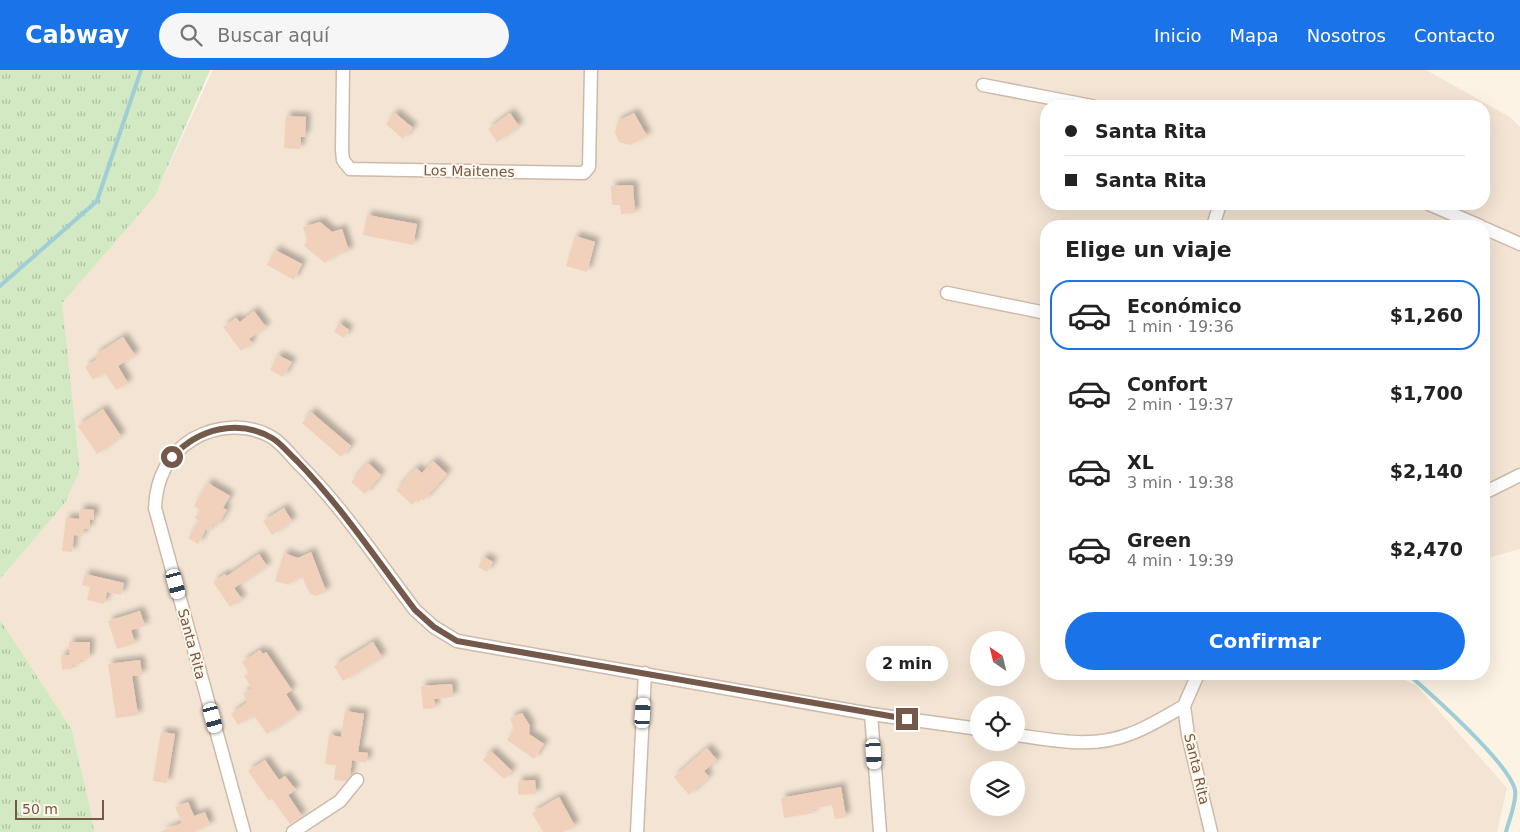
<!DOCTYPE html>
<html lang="es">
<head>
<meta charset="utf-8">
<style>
  :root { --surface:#fff; --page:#f6f6f6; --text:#222; --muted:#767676; --line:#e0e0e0; --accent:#1a73e8 }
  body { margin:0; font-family:"DejaVu Sans",sans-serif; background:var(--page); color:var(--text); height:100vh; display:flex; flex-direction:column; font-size:19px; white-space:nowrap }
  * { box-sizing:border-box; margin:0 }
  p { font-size:16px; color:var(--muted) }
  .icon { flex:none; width:28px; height:28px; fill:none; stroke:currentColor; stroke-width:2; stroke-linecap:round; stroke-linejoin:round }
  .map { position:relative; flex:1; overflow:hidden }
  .drawer { position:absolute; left:1040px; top:150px; width:450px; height:460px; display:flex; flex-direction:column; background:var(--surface); border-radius:20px; box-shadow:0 5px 20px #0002 }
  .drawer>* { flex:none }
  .hud { position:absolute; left:1040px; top:30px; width:450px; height:110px; border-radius:20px; box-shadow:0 5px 20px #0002; display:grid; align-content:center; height:110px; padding:0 25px; background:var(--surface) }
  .needle { width:32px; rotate:325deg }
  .tools { position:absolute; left:970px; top:561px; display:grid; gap:10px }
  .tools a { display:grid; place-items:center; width:55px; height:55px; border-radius:50%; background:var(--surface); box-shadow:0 5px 20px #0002; font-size:25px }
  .scale { position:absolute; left:15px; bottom:12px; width:89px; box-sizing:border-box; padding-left:5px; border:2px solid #74594a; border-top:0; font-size:14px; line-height:18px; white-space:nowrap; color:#74594a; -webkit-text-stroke:4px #fff7ea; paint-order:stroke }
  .end { position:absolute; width:22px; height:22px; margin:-11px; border:6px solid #74594a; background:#fff; box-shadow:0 0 0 2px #fff }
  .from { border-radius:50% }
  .bubble { position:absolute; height:35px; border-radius:18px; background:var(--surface); box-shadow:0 5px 20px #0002; font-size:16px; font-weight:700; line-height:35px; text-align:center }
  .car { position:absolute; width:15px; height:30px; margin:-15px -8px; border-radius:6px; box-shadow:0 0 4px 1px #0007; background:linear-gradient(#fff 24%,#345 0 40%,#fff 0 76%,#345 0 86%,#fff 0) }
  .hud b { display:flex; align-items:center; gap:18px; height:48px; font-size:19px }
  .hud b+b { border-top:1px solid var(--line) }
  .hud i { width:12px; height:12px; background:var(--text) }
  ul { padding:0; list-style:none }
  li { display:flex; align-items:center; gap:15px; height:70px; margin:0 10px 8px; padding:0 15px; border:2px solid transparent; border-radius:20px }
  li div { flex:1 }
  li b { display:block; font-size:19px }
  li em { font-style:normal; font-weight:700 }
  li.current { border-color:var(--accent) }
  li>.icon { width:45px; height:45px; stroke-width:1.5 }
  h2 { padding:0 25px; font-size:22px; line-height:60px }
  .primary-button { display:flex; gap:10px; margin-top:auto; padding:10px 25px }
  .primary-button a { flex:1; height:58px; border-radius:30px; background:var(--accent); color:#fff; font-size:20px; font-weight:700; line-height:58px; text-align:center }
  header { display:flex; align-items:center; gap:30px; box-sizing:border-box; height:70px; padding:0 25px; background:var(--accent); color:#fff }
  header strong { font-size:24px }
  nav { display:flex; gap:28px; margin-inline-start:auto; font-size:18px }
  .search { width:350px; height:45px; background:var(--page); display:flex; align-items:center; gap:12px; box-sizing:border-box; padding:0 18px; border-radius:28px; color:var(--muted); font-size:19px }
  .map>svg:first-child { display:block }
  .residential { fill:#f3e4d3; fill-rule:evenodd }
  .grass { fill:url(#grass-tufts) }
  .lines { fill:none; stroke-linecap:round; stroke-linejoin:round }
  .stream { stroke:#9fced7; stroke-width:4 }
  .building { fill:#f1d1bc; filter:url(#shadow) }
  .minor-casing { stroke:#cdbaab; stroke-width:15 }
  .minor { stroke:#fff; stroke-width:12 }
  .route { stroke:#74594a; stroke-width:6 }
  .labels { text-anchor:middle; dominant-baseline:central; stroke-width:4; stroke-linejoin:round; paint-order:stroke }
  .street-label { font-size:14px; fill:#74594a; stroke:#fff7ea }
</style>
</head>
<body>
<header>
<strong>Cabway</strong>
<div class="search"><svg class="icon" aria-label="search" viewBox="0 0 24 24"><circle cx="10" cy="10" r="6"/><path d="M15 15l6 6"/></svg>Buscar aquí</div>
<nav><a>Inicio</a><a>Mapa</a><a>Nosotros</a><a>Contacto</a></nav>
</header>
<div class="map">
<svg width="1520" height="762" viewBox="0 0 1520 762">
  <defs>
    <pattern id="grass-tufts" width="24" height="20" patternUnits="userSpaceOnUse" patternTransform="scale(1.25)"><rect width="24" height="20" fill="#d2e9c3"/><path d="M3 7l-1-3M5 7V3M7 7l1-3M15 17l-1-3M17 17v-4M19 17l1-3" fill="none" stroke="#afc0a0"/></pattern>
    <filter id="shadow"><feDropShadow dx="4.5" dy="-4.5" stdDeviation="2.5" flood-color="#0004"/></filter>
  </defs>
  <rect width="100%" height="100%" fill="#fcf3e4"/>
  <path class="residential" d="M 213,0 L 1426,0 L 1510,47 L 1520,57 L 1520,479 L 1484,489 L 1484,156 L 1046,156 L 1046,604 L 1390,604 L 1416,615 L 1507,718 L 1497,762 L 94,762 L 92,747 L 72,660 L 0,552 L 0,509 L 65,433 L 80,400 L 74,343 L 61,288 L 61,233 L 155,126 ZM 1046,36 L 1484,36 L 1484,134 L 1046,134 ZM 979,570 L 1016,570 L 1016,608 L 979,608 ZM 979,635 L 1016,635 L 1016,672 L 979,672 ZM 979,700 L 1016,700 L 1016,738 L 979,738 Z"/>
  <path class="grass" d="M 0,0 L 210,0 L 155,126 L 62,233 L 80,400 L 65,433 L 0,509 Z
    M 0,550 L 72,660 L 92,747 L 94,762 L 0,762 Z"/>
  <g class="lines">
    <path class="stream" d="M 0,216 L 97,131 L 141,0
      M 1408,604 C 1431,624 1509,693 1515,720 C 1517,732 1509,750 1506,762"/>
  </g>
  <path class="building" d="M 395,43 L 413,58 L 403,69 L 386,54 Z
    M 510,43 L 519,56 L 497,72 L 488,59 Z
    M 634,43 L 647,66 L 630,75 L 619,72 L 615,62 L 618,51 Z
    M 286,46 L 306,47 L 305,67 L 301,67 L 300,79 L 284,78 Z
    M 633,115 L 635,143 L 621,144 L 620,135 L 612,135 L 611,116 Z
    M 367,145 L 417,154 L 413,175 L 363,165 Z
    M 320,152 L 332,162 L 342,159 L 349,181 L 334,186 L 325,193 L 304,176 L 307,171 L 303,157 Z
    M 575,166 L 595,172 L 587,202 L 566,196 Z
    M 275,180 L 302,194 L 294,210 L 267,195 Z
    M 254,241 L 266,257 L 249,269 L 252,273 L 241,281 L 223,257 L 236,248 L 240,252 Z
    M 339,253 L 349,260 L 344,268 L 334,262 Z
    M 123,267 L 135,285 L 118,296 L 128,313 L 116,320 L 105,303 L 93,310 L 85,297 L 97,289 L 95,285 Z
    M 278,285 L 292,292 L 283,307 L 270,300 Z
    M 103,339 L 121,366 L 97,384 L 78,356 Z
    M 311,342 L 351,376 L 341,387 L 302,353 Z
    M 433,391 L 447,404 L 423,431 L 419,427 L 412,435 L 396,420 L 416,398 L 422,403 Z
    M 368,393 L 381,405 L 365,424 L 351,412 Z
    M 208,413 L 230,426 L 223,438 L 227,440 L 217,456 L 213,454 L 209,461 L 206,459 L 198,474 L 188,468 L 199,451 L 195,448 L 200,440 L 194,436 Z
    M 284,438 L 292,451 L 272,465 L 263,451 Z
    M 80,439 L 94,440 L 94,450 L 90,449 L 89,459 L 84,459 L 83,466 L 74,465 L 72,482 L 62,481 L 66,448 L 79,449 Z
    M 311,482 L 326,521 L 316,526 L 310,524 L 302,507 L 290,513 L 289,515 L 275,511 L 284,483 L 298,488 Z
    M 259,484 L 267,496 L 234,518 L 242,529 L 230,537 L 213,512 L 225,504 L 227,506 Z
    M 484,487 L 493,492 L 487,502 L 478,497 Z
    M 85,504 L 124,513 L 121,525 L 107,522 L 104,534 L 87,530 L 90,517 L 82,515 Z
    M 140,541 L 145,556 L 131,560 L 135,573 L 117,579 L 108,551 Z
    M 69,572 L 90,572 L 89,588 L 80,590 L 80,594 L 72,595 L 72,599 L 62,600 L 61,585 L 69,585 Z
    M 373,572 L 382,587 L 343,611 L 334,596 Z
    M 260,580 L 263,584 L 266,582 L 292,620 L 286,624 L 298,643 L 267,664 L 255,647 L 252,649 L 250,646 L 238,655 L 231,644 L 248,632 L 243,624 L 252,618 L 244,606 L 249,603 L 242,592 Z
    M 140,590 L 142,605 L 132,606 L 138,645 L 116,648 L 108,594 Z
    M 452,614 L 453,627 L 434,629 L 435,638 L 423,639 L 421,616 Z
    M 345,641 L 364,644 L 358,682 L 368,683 L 366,693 L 352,690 L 350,706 L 346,711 L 334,710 L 336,695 L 325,694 L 329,665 L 341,667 Z
    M 522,643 L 530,656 L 529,664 L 544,674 L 534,689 L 507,670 L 514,660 L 510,648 Z
    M 161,662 L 175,664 L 167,713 L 153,711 Z
    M 707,678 L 717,690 L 704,701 L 709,707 L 689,725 L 674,707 Z
    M 491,681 L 512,701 L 504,709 L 483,690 Z
    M 265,690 L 279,710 L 285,706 L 296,720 L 288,725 L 302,746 L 290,754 L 272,729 L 269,731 L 248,701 Z
    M 535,710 L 536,724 L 518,725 L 518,711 Z
    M 841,717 L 846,747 L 835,749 L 832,735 L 812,739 L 813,743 L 784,748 L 781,728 Z
    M 559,727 L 575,756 L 563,762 L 543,762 L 532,743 Z
    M 188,732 L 194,746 L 205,742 L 210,755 L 196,760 L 197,762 L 160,762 L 182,753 L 175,737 Z"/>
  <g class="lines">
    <g class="minor-casing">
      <path id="minor" d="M 343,0 L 342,80 L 343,90 L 350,99 L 584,103 L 589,97 L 591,0
        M 983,15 L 1092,36
        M 1429,134 L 1480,156
        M 1213,156 L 1220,134
        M 1484,158 L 1520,174
        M 947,223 L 1046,243
        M 1484,423 L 1520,405
        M 1198,604 L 1184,636 L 1188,665 L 1211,762
        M 871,644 L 880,762
        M 1016,665 C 1054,670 1092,679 1130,664 C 1149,657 1166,646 1184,636
        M 244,762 L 155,438 C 156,409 168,384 193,369 C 217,355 249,353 273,368 C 282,374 290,384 297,392 C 342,436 377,490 415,540 L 434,557 L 457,571 L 871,644 L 979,659
        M 293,762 L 340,731 L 357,710
        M 637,762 L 645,603"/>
    </g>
    <use href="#minor" class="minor"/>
  </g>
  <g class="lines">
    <path class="route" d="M 172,387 C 198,359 237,348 272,368 C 281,373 289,384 297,391 C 341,436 377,490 415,540 L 434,557 L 457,571 L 907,649"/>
  </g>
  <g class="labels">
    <g class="street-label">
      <text transform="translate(469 101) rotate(1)">Los Maitenes</text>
      <text transform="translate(192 574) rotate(75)">Santa Rita</text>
      <text transform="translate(1197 699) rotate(77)">Santa Rita</text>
    </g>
  </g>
</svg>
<div class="tools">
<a><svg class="needle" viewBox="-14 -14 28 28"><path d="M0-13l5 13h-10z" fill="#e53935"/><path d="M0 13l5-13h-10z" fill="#767676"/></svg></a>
<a><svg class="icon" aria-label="locate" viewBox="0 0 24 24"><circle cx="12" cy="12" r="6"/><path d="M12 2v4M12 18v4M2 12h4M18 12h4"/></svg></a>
<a><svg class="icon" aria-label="layers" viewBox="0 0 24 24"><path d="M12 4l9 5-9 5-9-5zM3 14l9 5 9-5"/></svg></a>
</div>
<div class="scale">50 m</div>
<i class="end from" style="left:172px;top:387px"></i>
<i class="end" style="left:907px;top:649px"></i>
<div class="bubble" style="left:866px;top:576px;width:82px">2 min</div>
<i class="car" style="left:176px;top:514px;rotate:165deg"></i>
<i class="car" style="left:643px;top:643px;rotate:3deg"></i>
<i class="car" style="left:213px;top:648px;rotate:165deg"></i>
<i class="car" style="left:874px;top:684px;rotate:176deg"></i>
<div class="hud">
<b><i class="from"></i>Santa Rita</b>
<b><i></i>Santa Rita</b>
</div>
<section class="drawer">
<h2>Elige un viaje</h2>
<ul>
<li class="current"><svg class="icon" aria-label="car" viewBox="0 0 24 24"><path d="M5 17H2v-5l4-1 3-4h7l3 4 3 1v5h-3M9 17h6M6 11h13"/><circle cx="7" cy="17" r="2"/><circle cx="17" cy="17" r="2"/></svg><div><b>Económico</b><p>1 min · 19:36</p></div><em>$1,260</em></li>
<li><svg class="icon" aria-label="car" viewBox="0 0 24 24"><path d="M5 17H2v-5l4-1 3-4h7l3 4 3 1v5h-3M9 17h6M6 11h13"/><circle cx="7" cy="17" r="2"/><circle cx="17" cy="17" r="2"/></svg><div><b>Confort</b><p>2 min · 19:37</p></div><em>$1,700</em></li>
<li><svg class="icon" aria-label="car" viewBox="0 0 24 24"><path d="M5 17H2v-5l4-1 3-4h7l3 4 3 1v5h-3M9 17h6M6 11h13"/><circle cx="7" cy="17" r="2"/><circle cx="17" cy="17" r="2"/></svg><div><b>XL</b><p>3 min · 19:38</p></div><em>$2,140</em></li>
<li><svg class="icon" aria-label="car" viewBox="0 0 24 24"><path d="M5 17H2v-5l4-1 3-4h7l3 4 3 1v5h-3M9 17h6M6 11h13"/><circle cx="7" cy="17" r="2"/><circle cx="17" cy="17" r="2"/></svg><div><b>Green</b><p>4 min · 19:39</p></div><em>$2,470</em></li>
</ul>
<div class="primary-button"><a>Confirmar</a></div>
</section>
</div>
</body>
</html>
